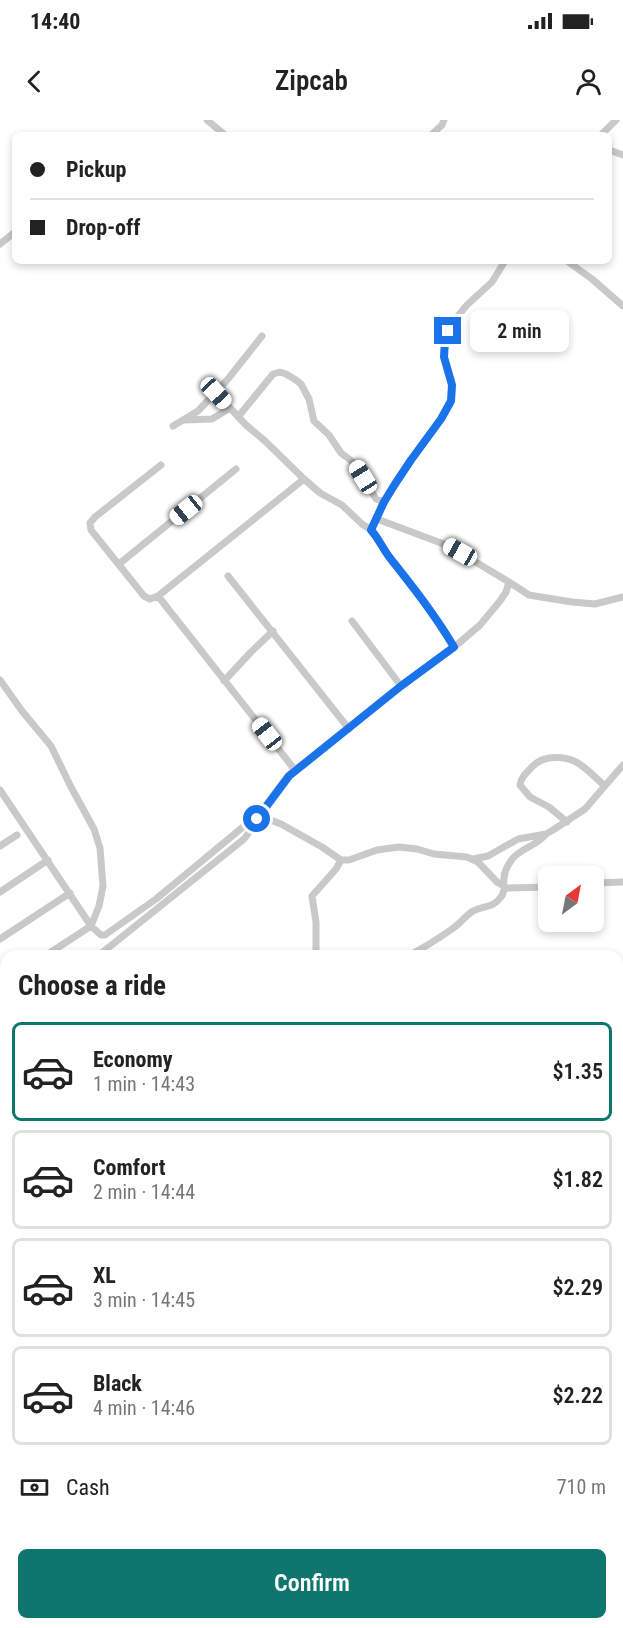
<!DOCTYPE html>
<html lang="en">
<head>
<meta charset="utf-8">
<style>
  :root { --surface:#fff; --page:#f2f2f2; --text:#222; --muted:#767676; --line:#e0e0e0; --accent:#0f766e }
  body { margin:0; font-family:"Roboto Condensed",sans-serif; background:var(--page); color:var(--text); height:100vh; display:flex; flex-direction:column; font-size:22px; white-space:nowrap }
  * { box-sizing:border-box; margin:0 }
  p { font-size:20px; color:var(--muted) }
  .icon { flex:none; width:33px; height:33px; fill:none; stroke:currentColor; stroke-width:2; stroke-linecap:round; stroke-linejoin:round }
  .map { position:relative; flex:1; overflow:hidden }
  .panel { position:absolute; left:0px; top:830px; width:624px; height:680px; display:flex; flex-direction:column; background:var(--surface); border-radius:18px 18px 0 0; box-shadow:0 3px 9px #0003 }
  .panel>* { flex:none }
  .hud { position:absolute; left:12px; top:12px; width:600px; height:132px; border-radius:9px; box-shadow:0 3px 9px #0003; display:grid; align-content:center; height:132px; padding:0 18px; background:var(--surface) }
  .needle { width:39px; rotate:32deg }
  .tools { position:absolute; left:538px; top:746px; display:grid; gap:12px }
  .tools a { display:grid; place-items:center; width:66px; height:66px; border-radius:9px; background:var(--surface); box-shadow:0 3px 9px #0003; font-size:30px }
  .end { position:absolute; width:27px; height:27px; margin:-14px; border:8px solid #1a73e8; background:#fff; box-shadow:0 0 0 3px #fff }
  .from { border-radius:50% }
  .bubble { position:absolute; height:42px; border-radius:9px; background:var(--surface); box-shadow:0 3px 9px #0003; font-size:20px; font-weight:600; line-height:42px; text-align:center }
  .car { position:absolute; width:18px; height:36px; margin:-18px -9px; border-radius:8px; box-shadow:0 0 4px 2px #0007; background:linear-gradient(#fff 24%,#345 0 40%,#fff 0 76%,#345 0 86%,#fff 0) }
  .hud b { display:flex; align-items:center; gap:21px; height:57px; font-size:22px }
  .hud b+b { border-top:2px solid var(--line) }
  .hud i { width:15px; height:15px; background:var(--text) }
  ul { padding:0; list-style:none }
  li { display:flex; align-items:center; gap:18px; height:99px; margin:0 12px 9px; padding:0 6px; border:3px solid var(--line); border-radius:9px }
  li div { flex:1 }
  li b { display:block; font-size:22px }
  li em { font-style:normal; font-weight:600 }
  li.selected { border-color:var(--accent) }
  li>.icon { width:54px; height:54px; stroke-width:1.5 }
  h2 { padding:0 18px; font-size:27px; line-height:72px }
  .pay { display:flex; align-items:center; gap:15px; height:66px; padding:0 18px; font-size:22px }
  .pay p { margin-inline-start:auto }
  .action { display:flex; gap:12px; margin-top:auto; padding:12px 18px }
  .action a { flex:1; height:69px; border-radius:9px; background:var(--accent); color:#fff; font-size:24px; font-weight:600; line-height:69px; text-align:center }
  .status { display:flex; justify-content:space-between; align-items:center; height:42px; padding:0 30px; background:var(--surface); direction:ltr }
  .status svg { height:16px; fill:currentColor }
  header { display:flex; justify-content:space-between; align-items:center; height:78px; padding:0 18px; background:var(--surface); font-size:27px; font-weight:600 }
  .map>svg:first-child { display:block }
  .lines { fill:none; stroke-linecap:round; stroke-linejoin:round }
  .street { stroke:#c9c9c9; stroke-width:7 }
  .route { stroke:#1a73e8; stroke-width:8 }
</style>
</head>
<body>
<div class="status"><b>14:40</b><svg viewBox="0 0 49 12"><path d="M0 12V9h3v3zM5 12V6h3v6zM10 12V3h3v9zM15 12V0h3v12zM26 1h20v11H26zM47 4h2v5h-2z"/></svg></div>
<header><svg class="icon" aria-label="back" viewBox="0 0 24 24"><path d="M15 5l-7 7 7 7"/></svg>Zipcab<svg class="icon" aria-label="person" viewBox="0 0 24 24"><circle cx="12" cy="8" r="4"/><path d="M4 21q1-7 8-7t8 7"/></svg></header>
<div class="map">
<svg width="623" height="1508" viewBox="0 0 623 1508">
  <rect width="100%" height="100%" fill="#fff"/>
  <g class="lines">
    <path class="street" d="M 207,0 L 225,15
      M 431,15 L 442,5 L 444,0
      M 601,15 L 616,0
      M 609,30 L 623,35
      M 0,124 L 15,112
      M 567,141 L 592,159 L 623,186
      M 216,273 L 246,305 L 265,321 L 304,359 L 320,373 L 342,385 L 362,404 L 371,410
      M 238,297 L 273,254 L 280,252 L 286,254 L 296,260 L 301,264 L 309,279 L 314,301 L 329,315 L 341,333 L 353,342 L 376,379 L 384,382
      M 185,300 L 212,299 L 230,288
      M 173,306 L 198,291 L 228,259 L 262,216
      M 161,345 L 95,397 L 90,403 L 91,410 L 144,476 L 150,479 L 158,476 L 304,359
      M 119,444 L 236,349
      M 228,456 L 349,609
      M 509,462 L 529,475 L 572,482 L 595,484 L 623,477
      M 158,476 L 295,650
      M 352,501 L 401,566
      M 454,527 C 435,495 413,467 390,438 C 383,429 379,419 371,410 L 384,382 L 395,365 L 411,340 L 441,299 L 451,281 L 452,265 L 444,237 L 445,220 L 452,203 L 467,185 L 492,162 L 505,141
      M 0,560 L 22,591 L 51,626 L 71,667 L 94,709 L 100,728 L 103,766 L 99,786 L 91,806 L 45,836
      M 224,561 L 251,532 L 273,511
      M 0,670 L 91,806 L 101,815 L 105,815 L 156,779 L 249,702 L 256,701
      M 257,699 L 268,699 L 281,704 L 322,727 L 341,740 L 349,740 L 377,730 L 399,727 L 417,729 L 434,734 L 467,737 L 478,742 L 497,762 L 507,768 L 549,767
      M 567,702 L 549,687 L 530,677 L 520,665 C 521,657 527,652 533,646 C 538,641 542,640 549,638 C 577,634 586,650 605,666
      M 0,726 L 17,715
      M 473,739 L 488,736 L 518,719 L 546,714 L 553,710 L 585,689 L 623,645
      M 594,763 L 623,762
      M 0,772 L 48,740
      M 0,819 L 70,773
      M 98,836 L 244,719 L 253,707 L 263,689 L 289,655 L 401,566 L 459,523 L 480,505 L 500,481 L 506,472 L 509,462 L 449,426 L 377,399
      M 316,836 L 316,802 L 312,776 L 336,749 L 341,740
      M 408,836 C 423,828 438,819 452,809 C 460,804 465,796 473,791 C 484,785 492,789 501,777 C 506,771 503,766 504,759 C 504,751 508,745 513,738 C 522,728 538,725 546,714
      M 0,865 L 6,861
      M 0,913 L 6,909
      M 0,1132 L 6,1134
      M 0,1171 L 6,1173
      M 0,1221 L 6,1225
      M 618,1290 L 623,1292
      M 0,1396 L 6,1391
      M 618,1474 L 623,1481
      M 149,1503 L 151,1508
      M 367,1503 L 371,1508
      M 435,1503 L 438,1508"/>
  </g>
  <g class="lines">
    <path class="route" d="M 257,699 L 289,656 L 401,566 L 454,527 C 435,495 413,467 390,438 C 383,429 379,419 371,410 L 384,382 L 395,364 L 411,340 L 441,299 L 451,281 L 452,265 L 444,237 L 445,220 L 448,211"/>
  </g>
</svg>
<div class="tools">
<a><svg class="needle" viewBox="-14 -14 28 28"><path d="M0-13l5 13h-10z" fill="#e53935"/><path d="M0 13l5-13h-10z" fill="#767676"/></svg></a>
</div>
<i class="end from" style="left:257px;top:699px"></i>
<i class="end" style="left:448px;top:211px"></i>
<div class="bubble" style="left:470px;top:190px;width:99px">2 min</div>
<i class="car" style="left:216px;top:273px;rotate:137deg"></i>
<i class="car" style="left:363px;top:357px;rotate:328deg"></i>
<i class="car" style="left:186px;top:390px;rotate:231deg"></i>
<i class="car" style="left:460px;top:432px;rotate:299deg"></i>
<i class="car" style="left:267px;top:614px;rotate:322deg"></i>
<div class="hud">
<b><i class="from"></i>Pickup</b>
<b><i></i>Drop-off</b>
</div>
<section class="panel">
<h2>Choose a ride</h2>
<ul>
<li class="selected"><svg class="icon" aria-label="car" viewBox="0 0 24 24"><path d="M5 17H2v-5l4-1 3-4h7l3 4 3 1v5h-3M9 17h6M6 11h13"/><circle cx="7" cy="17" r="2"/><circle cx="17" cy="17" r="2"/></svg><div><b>Economy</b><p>1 min · 14:43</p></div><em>$1.35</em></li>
<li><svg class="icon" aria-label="car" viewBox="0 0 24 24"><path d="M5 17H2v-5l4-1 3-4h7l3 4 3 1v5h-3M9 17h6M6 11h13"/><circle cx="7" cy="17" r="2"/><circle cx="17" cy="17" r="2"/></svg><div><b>Comfort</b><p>2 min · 14:44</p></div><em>$1.82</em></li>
<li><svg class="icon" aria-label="car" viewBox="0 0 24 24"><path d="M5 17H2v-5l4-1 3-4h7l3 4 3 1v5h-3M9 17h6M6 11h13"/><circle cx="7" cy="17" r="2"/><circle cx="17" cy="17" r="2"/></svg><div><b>XL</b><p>3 min · 14:45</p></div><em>$2.29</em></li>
<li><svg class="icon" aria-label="car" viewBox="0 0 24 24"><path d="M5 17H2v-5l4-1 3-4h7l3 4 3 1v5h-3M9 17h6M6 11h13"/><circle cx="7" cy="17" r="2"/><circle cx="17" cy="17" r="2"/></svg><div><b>Black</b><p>4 min · 14:46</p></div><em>$2.22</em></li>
</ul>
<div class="pay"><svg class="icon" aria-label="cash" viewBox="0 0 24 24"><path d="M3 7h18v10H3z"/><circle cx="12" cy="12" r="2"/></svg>Cash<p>710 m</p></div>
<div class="action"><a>Confirm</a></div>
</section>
</div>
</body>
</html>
